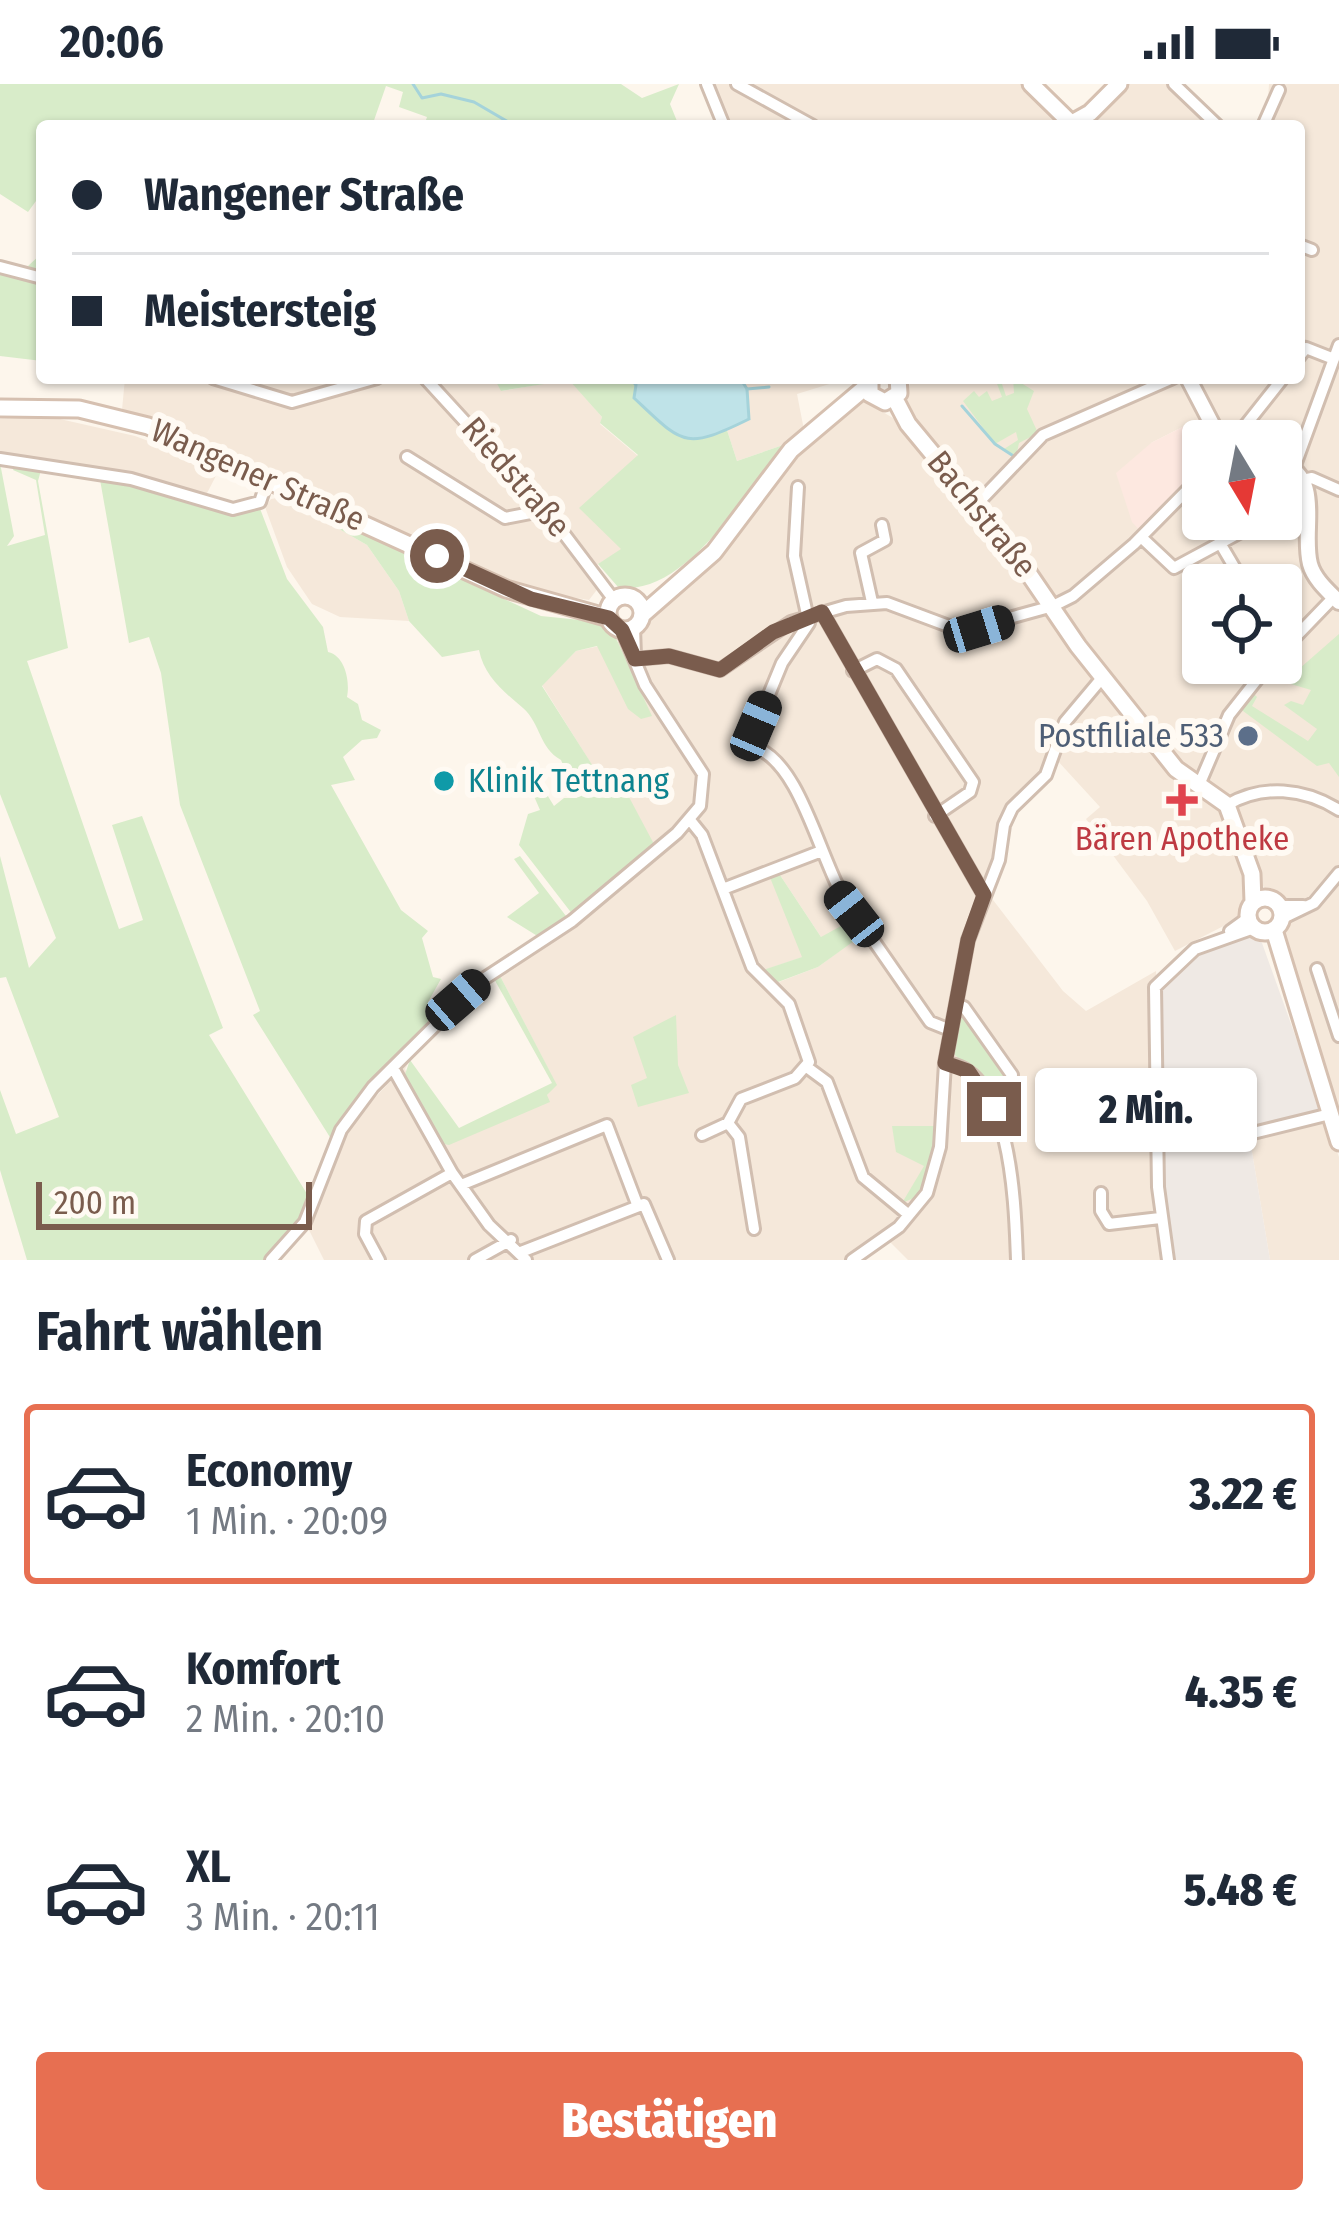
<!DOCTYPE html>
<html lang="de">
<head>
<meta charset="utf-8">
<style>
  :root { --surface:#fff; --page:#f6f6f7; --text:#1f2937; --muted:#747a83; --line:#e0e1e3; --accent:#e76f51 }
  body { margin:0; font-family:"Fira Sans Condensed",sans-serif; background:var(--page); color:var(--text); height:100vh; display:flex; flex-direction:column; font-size:45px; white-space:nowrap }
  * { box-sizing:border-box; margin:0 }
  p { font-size:39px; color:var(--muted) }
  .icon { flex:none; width:66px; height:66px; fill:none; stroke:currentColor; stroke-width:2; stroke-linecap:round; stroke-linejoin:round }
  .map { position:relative; height:1176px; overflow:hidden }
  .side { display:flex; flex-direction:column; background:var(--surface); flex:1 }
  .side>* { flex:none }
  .hud { position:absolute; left:36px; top:36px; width:1269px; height:264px; border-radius:12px; box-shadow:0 3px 9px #0004; display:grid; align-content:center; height:264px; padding:0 36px; background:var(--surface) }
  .needle { width:78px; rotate:170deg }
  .fabs { position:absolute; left:1182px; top:336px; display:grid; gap:24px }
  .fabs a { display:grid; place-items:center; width:120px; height:120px; border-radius:12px; background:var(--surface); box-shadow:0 3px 9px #0004; font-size:60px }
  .scale { position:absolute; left:36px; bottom:30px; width:276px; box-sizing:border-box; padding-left:12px; border:6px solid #7a5c4d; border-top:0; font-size:33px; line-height:42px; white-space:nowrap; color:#7a5c4d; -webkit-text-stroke:9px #fffaf3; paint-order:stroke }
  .end { position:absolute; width:54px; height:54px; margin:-27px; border:15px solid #7a5c4d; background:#fff; box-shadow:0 0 0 6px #fff }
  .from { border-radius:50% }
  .bubble { position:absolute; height:84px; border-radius:12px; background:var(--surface); box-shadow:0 3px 9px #0004; font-size:39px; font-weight:800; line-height:84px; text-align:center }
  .car { position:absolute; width:36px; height:72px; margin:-36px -18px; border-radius:15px; box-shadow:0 0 9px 3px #0007; background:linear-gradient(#222 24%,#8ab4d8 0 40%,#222 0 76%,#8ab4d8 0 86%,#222 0) }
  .hud b { display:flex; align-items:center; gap:42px; height:114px; font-size:45px }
  .hud b+b { border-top:3px solid var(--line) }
  .hud i { width:30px; height:30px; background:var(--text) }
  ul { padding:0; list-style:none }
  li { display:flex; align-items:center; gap:36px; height:180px; margin:0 24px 18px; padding:0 12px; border:6px solid transparent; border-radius:12px }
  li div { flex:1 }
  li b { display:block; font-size:45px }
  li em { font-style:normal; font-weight:800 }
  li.current { border-color:var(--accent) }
  li>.icon { width:108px; height:108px; stroke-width:1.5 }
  h2 { padding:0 36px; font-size:54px; line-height:144px }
  .action { display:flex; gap:24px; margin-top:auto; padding:24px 36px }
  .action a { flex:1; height:138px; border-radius:12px; background:var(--accent); color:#fff; font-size:48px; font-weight:800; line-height:138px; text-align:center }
  .status { display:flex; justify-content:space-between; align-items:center; height:84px; padding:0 60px; background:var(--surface); direction:ltr }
  .status svg { height:33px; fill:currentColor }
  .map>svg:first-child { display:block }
  .residential { fill:#f5e8da; fill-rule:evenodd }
  .commercial { fill:#fde8e0 }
  .industrial { fill:#efe9e4 }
  .green { fill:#d8ecc9 }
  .water { fill:#bfe3e8; stroke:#a5d3da; stroke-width:3 }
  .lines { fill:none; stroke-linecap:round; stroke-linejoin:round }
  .stream { stroke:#a5d3da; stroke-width:3 }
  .minor-casing { stroke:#d1beb0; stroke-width:16 }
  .tertiary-casing { stroke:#d1beb0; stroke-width:20 }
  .secondary-casing { stroke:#d6c0b0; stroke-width:21 }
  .minor { stroke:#fff; stroke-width:10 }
  .tertiary { stroke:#fff; stroke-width:14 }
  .secondary { stroke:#fff; stroke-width:15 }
  .route { stroke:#7a5c4d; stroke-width:15 }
  .service-dot { fill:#5c6f8a; stroke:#fffaf3; stroke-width:4.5 }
  .culture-dot { fill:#0f9aa8; stroke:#fffaf3; stroke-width:4.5 }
  .health-dot { fill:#e0444e; stroke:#fffaf3; stroke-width:4.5 }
  .labels { text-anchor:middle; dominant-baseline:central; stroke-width:12; stroke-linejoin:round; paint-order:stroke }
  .street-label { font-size:33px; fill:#7a5c4d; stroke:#fffaf3 }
  .service-label { font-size:33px; fill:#4e5e75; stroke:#fffaf3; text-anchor:end }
  .culture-label { font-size:33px; fill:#0d838f; stroke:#fffaf3; text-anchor:start }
  .health-label { font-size:33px; fill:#be3a42; stroke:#fffaf3 }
</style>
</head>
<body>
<div class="status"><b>20:06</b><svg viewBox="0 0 49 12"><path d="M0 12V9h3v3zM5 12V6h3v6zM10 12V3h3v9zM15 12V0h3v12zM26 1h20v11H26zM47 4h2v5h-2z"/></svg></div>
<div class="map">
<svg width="1339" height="1176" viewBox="0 0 1339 1176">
  <rect width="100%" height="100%" fill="#fdf6ec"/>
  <path class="residential" d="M 705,0 L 1021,0 L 1064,42 L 722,42 Z
    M 1129,0 L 1168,0 L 1210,42 L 1091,42 Z
    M 1269,0 L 1339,0 L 1339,253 L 1294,377 L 1281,373 L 1281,357 L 1240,357 L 1226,350 L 1193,294 L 1299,294 L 1299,42 L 1266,42 Z
    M 1339,270 L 1339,513 L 1314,482 L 1310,406 L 1301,378 Z
    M 125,294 L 494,294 L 502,307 L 569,295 L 602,333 L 600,340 L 638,372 L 621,466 L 589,486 L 599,503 L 589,516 L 521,505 L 122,326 Z
    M 740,294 L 836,294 L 836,298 L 797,310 L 804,346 L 789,359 L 737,377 L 727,346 L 749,335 Z
    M 913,294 L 1183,294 L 1202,333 L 1151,359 L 1203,394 L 1203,435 L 1281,435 L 1281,384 L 1300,399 L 1307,472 L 1339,522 L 1339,1045 L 1278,853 L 1284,823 L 1261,800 L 1234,727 L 1176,681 L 1043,495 L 927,356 L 900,318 ZM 1203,501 L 1281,501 L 1281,579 L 1203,579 Z
    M 864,317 L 893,334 L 975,426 L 1106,609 L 1218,718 L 1250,803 L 1243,832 L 1175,867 L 1147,817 L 1086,735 L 1100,723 L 1056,675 L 1011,735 L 990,812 L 1063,907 L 1086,927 L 1156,887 L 1168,1176 L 908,1176 L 890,1158 L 862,1176 L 324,1176 L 308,1144 L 345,1046 L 410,976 L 405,985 L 439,1059 L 547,1011 L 556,1000 L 498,888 L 580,837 L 629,793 L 605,702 L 542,601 L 576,567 L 637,554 L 648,528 L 781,384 L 845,326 ZM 778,788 L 821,853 L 853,857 L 818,883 L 779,898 L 764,886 L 803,873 Z
    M 51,333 L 135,352 L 220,384 L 204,415 L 0,375 L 0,335 Z
    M 283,413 L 367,461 L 399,507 L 409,537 L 340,533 L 312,520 L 287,483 L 265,423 L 271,415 Z
    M 1324,1032 L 1339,1073 L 1339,1176 L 1270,1176 L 1249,1050 Z"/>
  <path class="commercial" d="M 1202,333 L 1217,357 L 1203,357 L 1203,385 L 1141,448 L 1132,438 L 1116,389 L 1151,359 Z"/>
  <path class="industrial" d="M 1250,845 L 1262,859 L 1324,1032 L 1249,1050 L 1270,1176 L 1168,1176 L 1162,1146 L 1152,921 L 1171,882 Z"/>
  <path class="green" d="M 0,0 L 621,0 L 642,14 L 679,0 L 670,20 L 679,42 L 424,42 L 427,33 L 399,23 L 403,8 L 386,2 L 372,42 L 42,42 L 42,120 L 36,117 L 28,128 L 0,110 Z
    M 42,169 L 42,277 L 0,272 L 0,188 L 34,187 L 28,182 Z
    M 494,294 L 630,294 L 636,301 L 634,314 C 670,347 676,361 727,346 L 737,377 L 789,359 C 749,403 685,515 618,503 L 598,480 L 621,465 L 579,424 L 638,371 L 600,339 L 602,333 L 569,296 L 501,307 Z
    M 1000,294 L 1006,312 L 1014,309 L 1013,294 L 1034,307 L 1027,325 L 1038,349 L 1019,359 L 1016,373 L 1004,365 L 1018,356 L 1016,348 L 995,360 L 963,317 L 974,307 L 979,313 L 987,307 L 992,317 L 1002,313 L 996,297 Z
    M 0,379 L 14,452 L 7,462 L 45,451 L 36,396 L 13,386 L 15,381 L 41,386 L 38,397 L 68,564 L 27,577 L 119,845 L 143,836 L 112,741 L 142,732 L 223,944 L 209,951 L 312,1118 L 266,1176 L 27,1176 L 0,1086 L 0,1006 L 16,1050 L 59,1033 L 6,893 L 0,894 L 0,772 L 29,884 L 56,854 L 0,710 Z
    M 99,390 L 233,425 L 259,422 L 287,495 L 323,543 L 328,568 C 346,572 350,599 347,613 L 358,620 L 362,636 L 381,646 L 377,654 L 362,656 L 343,673 L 355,696 L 331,701 L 401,826 L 428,847 L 422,854 L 433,893 L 441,895 L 428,918 L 431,936 L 359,1013 L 333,1058 L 253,931 L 260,927 L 180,721 L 161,589 L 149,553 L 129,559 Z
    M 283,413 L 541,532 L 600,538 L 614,550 L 652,632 L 641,635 L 628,625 L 597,562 L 576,567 L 542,602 L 605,701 L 621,698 L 655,762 L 573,831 L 519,761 L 528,730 L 540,726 L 533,710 L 546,709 L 554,722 L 564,714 L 577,714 L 561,676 C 539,664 541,640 523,624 C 504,608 484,592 479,566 L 442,573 L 409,537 L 399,507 L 367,461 Z
    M 1339,550 L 1339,693 L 1329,679 L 1317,682 L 1239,624 L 1251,607 L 1257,613 L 1252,622 L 1308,657 L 1317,645 L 1284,621 L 1291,617 L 1303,621 L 1311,606 L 1284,598 Z
    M 520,772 L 566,832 L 539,853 L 507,833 L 539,809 L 514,775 Z
    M 778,788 L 821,853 L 841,842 L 854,857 L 818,883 L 778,898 L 763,886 L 802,873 L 769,791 Z
    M 498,888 L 557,1001 L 547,1011 L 550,1018 L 449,1061 L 439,1059 L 404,993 L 410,976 L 459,1044 L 552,999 L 493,893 Z
    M 960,927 L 1008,993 L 990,1007 L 954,970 Z
    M 676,931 L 678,981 L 689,1009 L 638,1023 L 631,1001 L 647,994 L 633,953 Z
    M 892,1042 L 939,1042 L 921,1111 L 902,1119 L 924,1082 L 896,1068 Z"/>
  <path class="water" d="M 630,294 L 740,294 L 747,305 L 749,335 C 684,367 683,360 634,314 L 636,301 Z"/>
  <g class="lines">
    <path class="stream" d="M 413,0 L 422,14 L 441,10 L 474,18 L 515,42
      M 747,305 L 769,303
      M 962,322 L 995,360 L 1015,373"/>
    <g class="minor-casing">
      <path id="minor" d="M 707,0 L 724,42
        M 737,0 L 813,42
        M 1174,0 L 1218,42
        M 1263,42 L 1279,6
        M 1299,161 L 1312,166
        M 0,183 L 42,194
        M 1299,273 L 1306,264 L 1334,275
        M 213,294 L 292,318 L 377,294
        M 425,294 L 546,426 L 614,516
        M 1233,357 L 1283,294
        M 407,373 L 505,434 L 546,426
        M 0,375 L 131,395 L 233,425 L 260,418 L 268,394
        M 1294,384 L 1339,261
        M 1302,396 L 1312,394 L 1339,406
        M 977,420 L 1043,351 L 1173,294
        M 1281,428 L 1309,420
        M 1141,453 L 1174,484 L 1265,435
        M 1220,459 L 1240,493
        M 872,518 L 861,469 L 885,456 L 882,441
        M 822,528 L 984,811
        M 634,544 L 635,572
        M 1281,568 L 1334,513
        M 635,575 L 669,572 L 720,586 L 791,538 L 846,522 L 887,519 L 962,547 L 1053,522 L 1073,512 L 1134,460 L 1203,390
        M 853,587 L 877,575 L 896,585 L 973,698 L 970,708 L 935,732
        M 756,642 L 782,579 L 809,539 L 794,472 L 798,403
        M 757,664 C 805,684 821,787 854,830
        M 1199,701 L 1229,631 L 1270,579
        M 1227,721 C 1263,700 1304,704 1339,726
        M 690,736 L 702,751 L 752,883 L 789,920 L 809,978 L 795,994 L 741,1015 L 728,1039 L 702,1051
        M 723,805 L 819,768
        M 1281,822 L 1303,822
        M 1283,834 L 1314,819 L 1339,789
        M 862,840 L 930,938 L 950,946
        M 1230,847 L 1248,834
        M 1317,885 L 1339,952
        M 956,921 L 964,923 L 1012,991
        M 945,979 C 1013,985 1015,1126 1017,1176
        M 393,984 L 452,1089 L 489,1141 L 526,1176
        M 808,984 L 827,998 L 863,1093 L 909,1131
        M 728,1039 L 739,1053 L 754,1145
        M 1249,1050 L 1330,1030
        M 461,1101 L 607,1041 L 637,1120
        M 1101,1109 L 1101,1127 L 1109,1140 L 1160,1134
        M 521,1168 L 644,1120 L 668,1176
        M 271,1176 L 305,1138 L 341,1046 L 373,1003 L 479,898 L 572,837 L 677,749 L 700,722 L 703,690 L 645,601 L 622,546
        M 379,1176 L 365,1150 L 366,1137 L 452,1089
        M 475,1176 L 511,1156
        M 852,1176 L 899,1143 L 927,1109 L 940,1063 L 945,979 L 968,856 L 999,776 L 1004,741 L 1012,724 L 1046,691 L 1065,638 L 1102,594
        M 1168,1176 L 1158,1103 L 1155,903 L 1195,865 L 1254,844"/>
    </g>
    <g class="tertiary-casing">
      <path id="tertiary" d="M 1188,294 L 1213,342 L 1227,357
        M 1281,378 C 1324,396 1301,445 1310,480 C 1314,495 1328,507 1339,518"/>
    </g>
    <g class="secondary-casing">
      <path id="secondary" d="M 1031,0 L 1074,42
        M 1072,39 L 1090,29 L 1119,0
        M 870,294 L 870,310 L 885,318 L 899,309 L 898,294
        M 895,315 L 908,340 L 1014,468 L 1078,562 L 1176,685 L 1227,721 L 1252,790 L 1253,818
        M 0,324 L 79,325 L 148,342 L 506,505 L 609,534
        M608 529a17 17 0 1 1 34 0a17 17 0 1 1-34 0Z
        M 643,530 L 714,468 L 791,366 L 868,301
        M1248 831a17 17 0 1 1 34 0a17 17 0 1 1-34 0Z
        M 1274,846 L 1339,1058"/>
    </g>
    <use href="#minor" class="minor"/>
    <use href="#tertiary" class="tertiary"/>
    <use href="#secondary" class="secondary"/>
  </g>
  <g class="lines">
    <path class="route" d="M 437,472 L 531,515 L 609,534 L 622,546 L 635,575 L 669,572 L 720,586 L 773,548 L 822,528 L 984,811 L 968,856 L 945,979 L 968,987 L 994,1025"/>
  </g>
  <circle class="service-dot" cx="1248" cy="652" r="12"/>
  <circle class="culture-dot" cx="444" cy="697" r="12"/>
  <path class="health-dot" d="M1176 698h12v12h12v12h-12v12h-12v-12h-12v-12h12z"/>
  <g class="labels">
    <g class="street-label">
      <text transform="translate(258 391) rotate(24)">Wangener Straße</text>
      <text transform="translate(516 393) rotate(49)">Riedstraße</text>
      <text transform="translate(982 430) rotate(51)">Bachstraße</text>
    </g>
    <g class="service-label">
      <text x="1224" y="652">Postfiliale 533</text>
    </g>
    <g class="culture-label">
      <text x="468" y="697">Klinik Tettnang</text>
    </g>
    <g class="health-label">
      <text x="1182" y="755">Bären Apotheke</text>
    </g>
  </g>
</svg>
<div class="fabs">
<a><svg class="needle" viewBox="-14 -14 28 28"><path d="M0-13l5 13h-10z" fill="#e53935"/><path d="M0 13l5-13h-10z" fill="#747a83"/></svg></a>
<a><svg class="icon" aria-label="locate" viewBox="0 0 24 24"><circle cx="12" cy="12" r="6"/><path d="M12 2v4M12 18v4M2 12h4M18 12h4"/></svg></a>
</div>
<div class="scale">200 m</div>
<i class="end from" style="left:437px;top:472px"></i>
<i class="end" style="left:994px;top:1025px"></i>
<div class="bubble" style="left:1035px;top:984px;width:222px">2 Min.</div>
<i class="car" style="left:979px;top:545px;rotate:73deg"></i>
<i class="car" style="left:756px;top:642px;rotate:23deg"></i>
<i class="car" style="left:854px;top:830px;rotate:322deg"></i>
<i class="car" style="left:458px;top:916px;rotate:49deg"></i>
<div class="hud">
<b><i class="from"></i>Wangener Straße</b>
<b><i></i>Meistersteig</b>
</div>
</div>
<section class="side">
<h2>Fahrt wählen</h2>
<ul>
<li class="current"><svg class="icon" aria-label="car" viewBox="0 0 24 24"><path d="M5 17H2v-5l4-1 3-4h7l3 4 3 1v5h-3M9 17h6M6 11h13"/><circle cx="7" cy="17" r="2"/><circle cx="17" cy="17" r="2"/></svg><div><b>Economy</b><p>1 Min. · 20:09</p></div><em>3.22 €</em></li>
<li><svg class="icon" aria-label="car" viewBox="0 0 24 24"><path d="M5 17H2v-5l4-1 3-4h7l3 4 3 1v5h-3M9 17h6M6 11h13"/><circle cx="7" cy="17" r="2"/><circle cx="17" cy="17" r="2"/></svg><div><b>Komfort</b><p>2 Min. · 20:10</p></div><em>4.35 €</em></li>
<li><svg class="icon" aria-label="car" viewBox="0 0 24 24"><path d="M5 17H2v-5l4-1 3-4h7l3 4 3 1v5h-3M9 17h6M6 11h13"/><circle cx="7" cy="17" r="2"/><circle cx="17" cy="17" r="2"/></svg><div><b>XL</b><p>3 Min. · 20:11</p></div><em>5.48 €</em></li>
</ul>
<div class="action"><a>Bestätigen</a></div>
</section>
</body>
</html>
